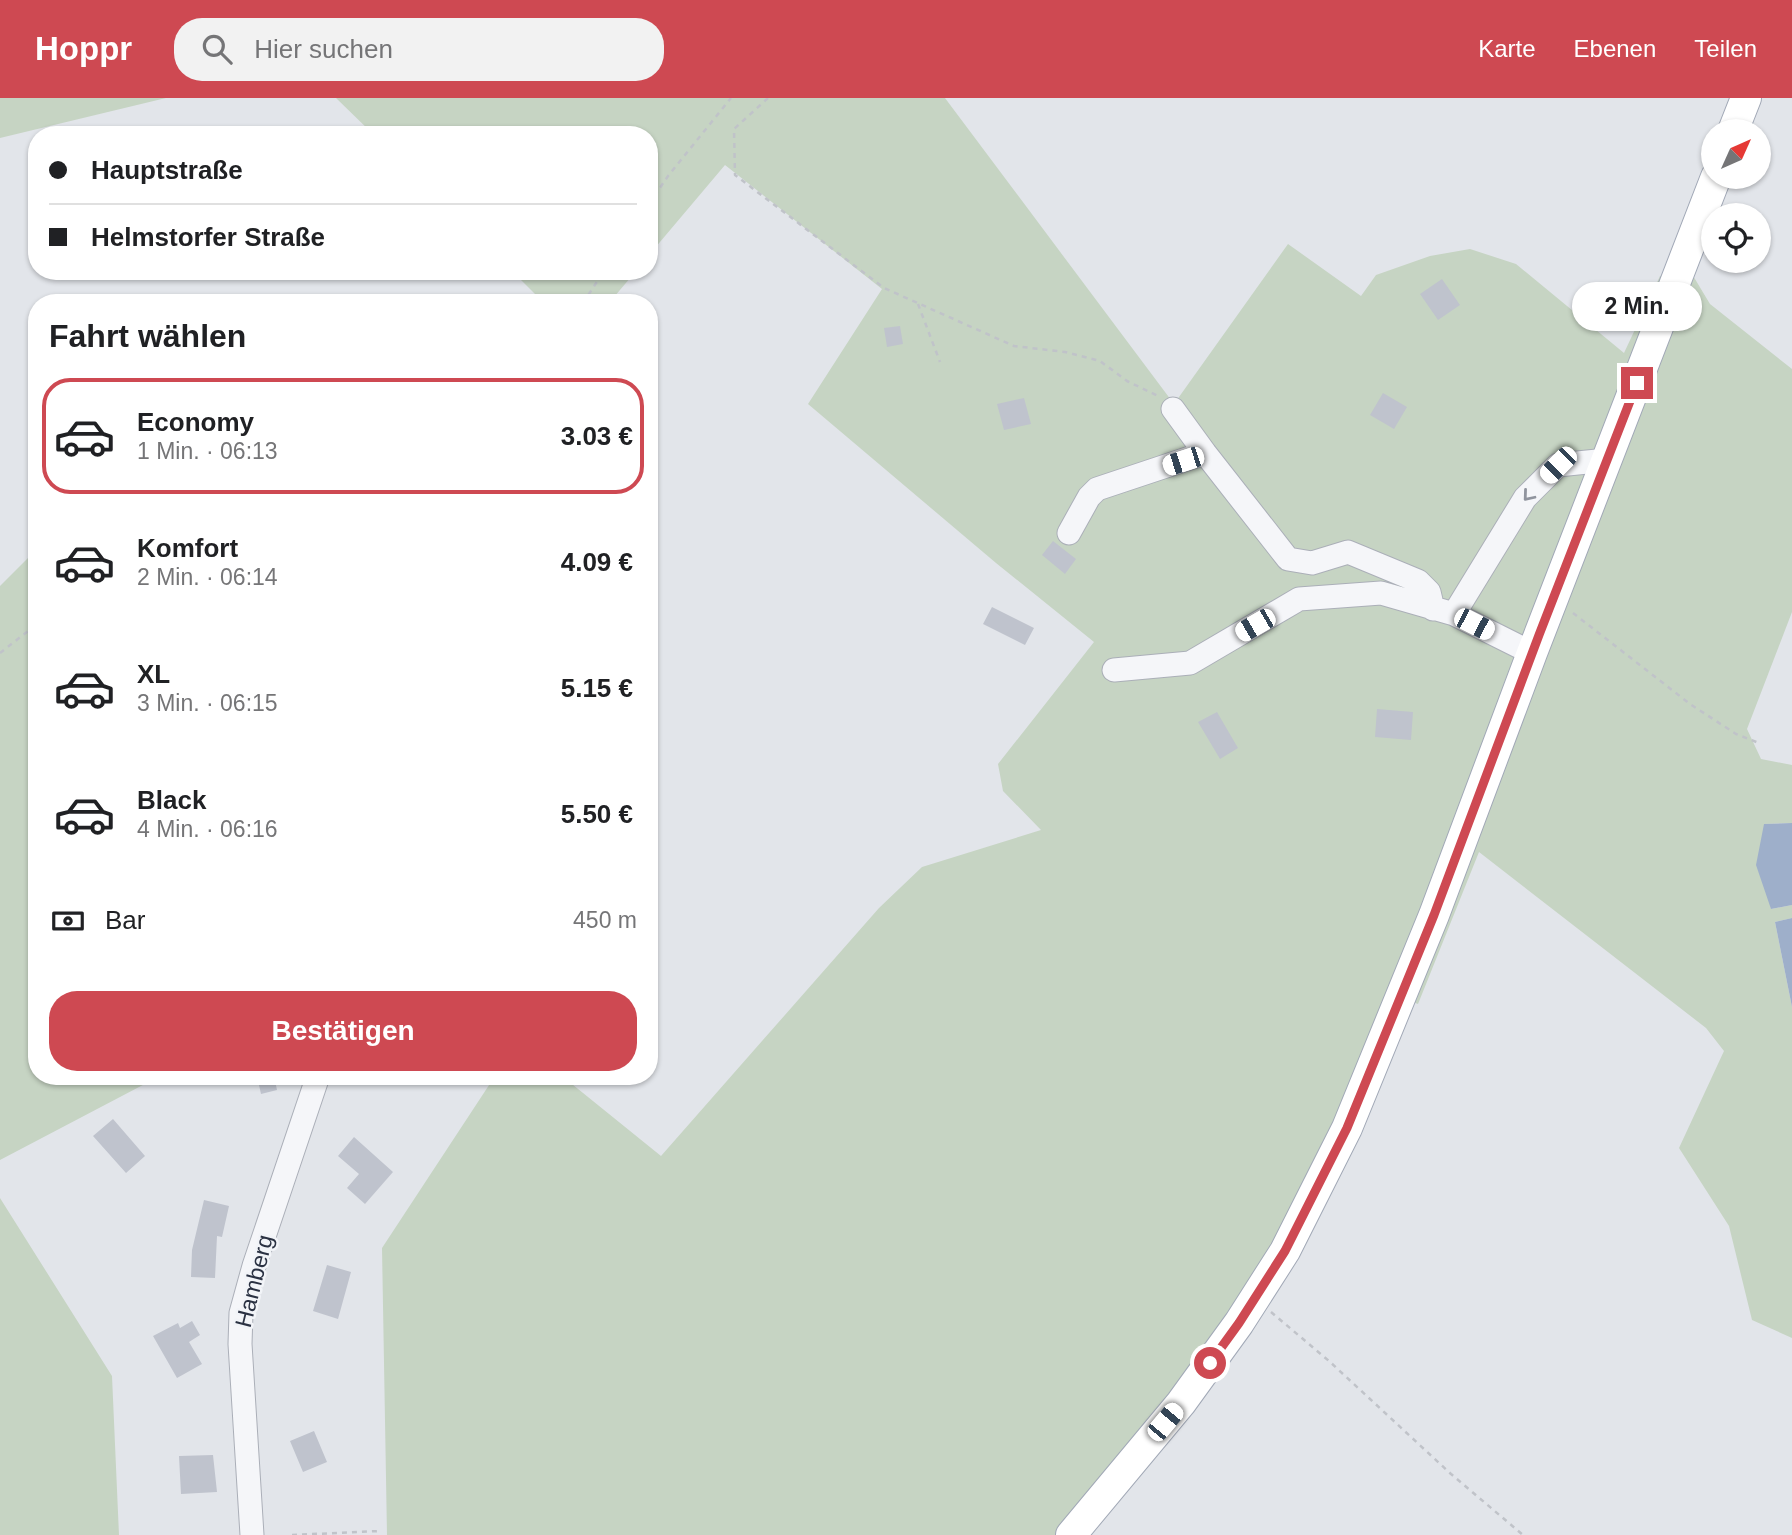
<!DOCTYPE html>
<html lang="de">
<head>
<meta charset="utf-8">
<style>
  :root { --surface:#fff; --page:#f2f2f2; --text:#202124; --muted:#757577; --line:#e0e0e0; --accent:#ce4952 }
  body { margin:0; font-family:Arial,sans-serif; background:var(--page); color:var(--text); height:100vh; display:flex; flex-direction:column; font-size:26px; white-space:nowrap }
  * { box-sizing:border-box; margin:0 }
  p { font-size:23px; color:var(--muted) }
  .icon { flex:none; width:38px; height:38px; fill:none; stroke:currentColor; stroke-width:2; stroke-linecap:round; stroke-linejoin:round }
  .map { position:relative; flex:1; overflow:hidden }
  .details { position:absolute; left:28px; top:196px; width:630px; height:791px; display:flex; flex-direction:column; background:var(--surface); border-radius:28px; box-shadow:0 2px 5px #0004 }
  .details>* { flex:none }
  .hud { position:absolute; left:28px; top:28px; width:630px; height:154px; border-radius:28px; box-shadow:0 2px 5px #0004; display:grid; align-content:center; height:154px; padding:0 21px; background:var(--surface) }
  .needle { width:46px; rotate:45deg }
  .tools { position:absolute; left:1701px; top:21px; display:grid; gap:14px }
  .tools a { display:grid; place-items:center; width:70px; height:70px; border-radius:50%; background:var(--surface); box-shadow:0 2px 5px #0004; font-size:35px }
  .end { position:absolute; width:32px; height:32px; margin:-16px; border:9px solid #ce4952; background:#fff; box-shadow:0 0 0 4px #fff }
  .from { border-radius:50% }
  .bubble { position:absolute; height:49px; border-radius:24px; background:var(--surface); box-shadow:0 2px 5px #0004; font-size:23px; font-weight:700; line-height:49px; text-align:center }
  .car { position:absolute; width:21px; height:42px; margin:-21px -10px; border-radius:9px; box-shadow:0 0 5px 2px #0007; background:linear-gradient(#fff 24%,#345 0 40%,#fff 0 76%,#345 0 86%,#fff 0) }
  .hud b { display:flex; align-items:center; gap:24px; height:66px; font-size:26px }
  .hud b+b { border-top:2px solid var(--line) }
  .hud i { width:18px; height:18px; background:var(--text) }
  ul { padding:0; list-style:none }
  li { display:flex; align-items:center; gap:21px; height:116px; margin:0 14px 10px; padding:0 7px; border:4px solid transparent; border-radius:28px }
  li div { flex:1 }
  li b { display:block; font-size:26px }
  li em { font-style:normal; font-weight:700 }
  li.on { border-color:var(--accent) }
  li>.icon { width:63px; height:63px; stroke-width:1.5 }
  h2 { padding:0 21px; font-size:32px; line-height:84px }
  .pay { display:flex; align-items:center; gap:18px; height:77px; padding:0 21px; font-size:26px }
  .pay p { margin-inline-start:auto }
  .action { display:flex; gap:14px; margin-top:auto; padding:14px 21px }
  .action a { flex:1; height:80px; border-radius:28px; background:var(--accent); color:#fff; font-size:28px; font-weight:700; line-height:80px; text-align:center }
  header { display:flex; align-items:center; gap:42px; box-sizing:border-box; height:98px; padding:0 35px; background:var(--accent); color:#fff }
  header strong { font-size:33px }
  nav { display:flex; gap:38px; margin-inline-start:auto; font-size:24px }
  .search { width:490px; height:63px; background:var(--page); display:flex; align-items:center; gap:18px; box-sizing:border-box; padding:0 24px; border-radius:28px; color:var(--muted); font-size:26px }
  .map>svg:first-child { display:block }
  .green { fill:#c6d4c3 }
  .water { fill:#9eafca }
  .building { fill:#bfc3cd }
  .lines { fill:none; stroke-linecap:round; stroke-linejoin:round }
  .minor-casing { stroke:#abafb8; stroke-width:25 }
  .major-casing { stroke:#a1a8b6; stroke-width:32 }
  .path { stroke:#c0c3c9; stroke-width:2.5; stroke-dasharray:5 5; stroke-linecap:butt }
  .minor { stroke:#f5f6f9; stroke-width:23 }
  .major { stroke:#fff; stroke-width:30 }
  .oneway { stroke:#90949e }
  .route { stroke:#ce4952; stroke-width:9 }
  .labels { text-anchor:middle; dominant-baseline:central; stroke-width:5; stroke-linejoin:round; paint-order:stroke }
  .street-label { font-size:23px; fill:#2a3142; stroke:#f2f4f8 }
</style>
</head>
<body>
<header>
<strong>Hoppr</strong>
<div class="search"><svg class="icon" aria-label="search" viewBox="0 0 24 24"><circle cx="10" cy="10" r="6"/><path d="M15 15l6 6"/></svg>Hier suchen</div>
<nav><a>Karte</a><a>Ebenen</a><a>Teilen</a></nav>
</header>
<div class="map">
<svg width="1792" height="1437" viewBox="0 0 1792 1437">
  <rect width="100%" height="100%" fill="#e2e5ea"/>
  <path class="green" d="M 0,0 L 166,0 L 0,40 Z
    M 336,0 L 945,0 L 1174,306 L 1288,146 L 1361,198 L 1376,177 L 1430,158 L 1470,151 L 1516,166 L 1624,255 L 1660,178 L 1692,176 L 1710,206 L 1792,271 L 1792,514 L 1747,631 L 1761,661 L 1792,667 L 1792,725 L 1764,726 L 1771,811 L 1792,807 L 1792,820 L 1775,824 L 1792,909 L 1792,1240 L 1752,1222 L 1729,1128 L 1679,1050 L 1724,953 L 1706,930 L 1479,754 L 1418,906 L 1393,897 L 1341,1029 L 1271,1154 L 1173,1301 L 1056,1437 L 387,1437 L 382,1150 L 495,978 L 562,978 L 661,1058 L 879,810 L 922,769 L 1041,732 L 1003,693 L 998,666 L 1094,544 L 996,465 L 808,306 L 882,191 L 725,67 L 649,157 L 649,37 L 374,37 Z
    M 512,173 L 636,173 L 609,205 L 544,205 Z
    M 37,451 L 37,978 L 160,978 L 0,1062 L 0,488 Z
    M 0,1100 L 112,1278 L 119,1437 L 0,1437 Z"/>
  <path class="water" d="M 1792,725 L 1792,807 L 1771,811 L 1756,767 L 1764,726 Z
    M 1792,820 L 1792,909 L 1775,824 Z"/>
  <path class="building" d="M 1442,181 L 1460,207 L 1438,222 L 1420,196 Z
    M 900,228 L 903,246 L 887,249 L 884,230 Z
    M 1383,295 L 1407,309 L 1394,331 L 1370,317 Z
    M 1024,300 L 1031,326 L 1004,332 L 997,306 Z
    M 1053,443 L 1076,461 L 1065,476 L 1042,457 Z
    M 992,509 L 1034,530 L 1025,547 L 983,526 Z
    M 1377,611 L 1413,614 L 1411,642 L 1375,639 Z
    M 1217,614 L 1238,650 L 1220,661 L 1198,624 Z
    M 257,978 L 274,978 L 277,992 L 261,996 Z
    M 113,1021 L 145,1058 L 126,1075 L 93,1038 Z
    M 354,1039 L 393,1074 L 365,1106 L 347,1090 L 359,1076 L 338,1058 Z
    M 204,1102 L 229,1108 L 222,1139 L 217,1138 L 215,1180 L 191,1179 L 192,1152 Z
    M 327,1167 L 351,1174 L 338,1221 L 313,1213 Z
    M 192,1223 L 200,1237 L 189,1244 L 202,1266 L 177,1280 L 153,1238 L 178,1225 L 180,1230 Z
    M 314,1333 L 327,1364 L 303,1374 L 290,1343 Z
    M 213,1357 L 217,1394 L 181,1396 L 179,1358 Z"/>
  <g class="lines">
    <g class="minor-casing">
      <path id="minor" d="M 1173,311 L 1205,355 L 1288,461 L 1312,465 L 1348,454 L 1418,483 L 1429,494 L 1433,511
        M 1069,435 L 1089,399 L 1097,391 L 1205,355
        M 1454,516 L 1525,400 L 1558,367 L 1607,362
        M 1114,572 L 1190,565 L 1299,501 L 1381,495 L 1454,516 L 1532,555
        M 252,1437 L 240,1246 L 241,1215 L 254,1168 L 318,978"/>
    </g>
    <g class="major-casing">
      <path id="major" d="M 1733,33 L 1746,0
        M 1071,1437 L 1181,1305 L 1239,1225 L 1285,1153 L 1347,1030 L 1434,817 L 1532,555 L 1716,79"/>
    </g>
    <path class="path" d="M 768,0 L 734,31 L 735,77 L 884,190 L 1014,248 L 1065,254 L 1100,263 L 1127,283 L 1158,298
      M 649,106 L 668,78 L 731,0
      M 583,205 L 604,173
      M 918,206 L 940,264
      M 1573,515 L 1690,606 L 1736,636 L 1759,645
      M 0,555 L 37,526
      M 1271,1214 L 1329,1263 L 1451,1376 L 1523,1437
      M 292,1437 L 380,1433"/>
    <use href="#minor" class="minor"/>
    <use href="#major" class="major"/>
  </g>
  <defs><path id="oneway-chevron" d="M-2-3.5L2.5 0L-2 3.5" fill="none" stroke-width="1.6" stroke-linecap="round" stroke-linejoin="round" transform="scale(1.75)"/></defs>
  <use class="oneway" href="#oneway-chevron" transform="translate(1528 398) rotate(130)"/>
  <g class="lines">
    <path class="route" d="M 1210,1265 L 1239,1225 L 1285,1153 L 1347,1030 L 1434,817 L 1539,537 L 1637,285"/>
  </g>
  <g class="labels">
    <g class="street-label">
      <text transform="translate(254 1183) rotate(-76)">Hamberg</text>
    </g>
  </g>
</svg>
<div class="tools">
<a><svg class="needle" viewBox="-14 -14 28 28"><path d="M0-13l5 13h-10z" fill="#e53935"/><path d="M0 13l5-13h-10z" fill="#757577"/></svg></a>
<a><svg class="icon" aria-label="locate" viewBox="0 0 24 24"><circle cx="12" cy="12" r="6"/><path d="M12 2v4M12 18v4M2 12h4M18 12h4"/></svg></a>
</div>
<i class="end from" style="left:1210px;top:1265px"></i>
<i class="end" style="left:1637px;top:285px"></i>
<div class="bubble" style="left:1572px;top:184px;width:130px">2 Min.</div>
<i class="car" style="left:1183px;top:363px;rotate:252deg"></i>
<i class="car" style="left:1558px;top:367px;rotate:225deg"></i>
<i class="car" style="left:1474px;top:526px;rotate:117deg"></i>
<i class="car" style="left:1255px;top:527px;rotate:240deg"></i>
<i class="car" style="left:1165px;top:1324px;rotate:40deg"></i>
<div class="hud">
<b><i class="from"></i>Hauptstraße</b>
<b><i></i>Helmstorfer Straße</b>
</div>
<section class="details">
<h2>Fahrt wählen</h2>
<ul>
<li class="on"><svg class="icon" aria-label="car" viewBox="0 0 24 24"><path d="M5 17H2v-5l4-1 3-4h7l3 4 3 1v5h-3M9 17h6M6 11h13"/><circle cx="7" cy="17" r="2"/><circle cx="17" cy="17" r="2"/></svg><div><b>Economy</b><p>1 Min. · 06:13</p></div><em>3.03 €</em></li>
<li><svg class="icon" aria-label="car" viewBox="0 0 24 24"><path d="M5 17H2v-5l4-1 3-4h7l3 4 3 1v5h-3M9 17h6M6 11h13"/><circle cx="7" cy="17" r="2"/><circle cx="17" cy="17" r="2"/></svg><div><b>Komfort</b><p>2 Min. · 06:14</p></div><em>4.09 €</em></li>
<li><svg class="icon" aria-label="car" viewBox="0 0 24 24"><path d="M5 17H2v-5l4-1 3-4h7l3 4 3 1v5h-3M9 17h6M6 11h13"/><circle cx="7" cy="17" r="2"/><circle cx="17" cy="17" r="2"/></svg><div><b>XL</b><p>3 Min. · 06:15</p></div><em>5.15 €</em></li>
<li><svg class="icon" aria-label="car" viewBox="0 0 24 24"><path d="M5 17H2v-5l4-1 3-4h7l3 4 3 1v5h-3M9 17h6M6 11h13"/><circle cx="7" cy="17" r="2"/><circle cx="17" cy="17" r="2"/></svg><div><b>Black</b><p>4 Min. · 06:16</p></div><em>5.50 €</em></li>
</ul>
<div class="pay"><svg class="icon" aria-label="cash" viewBox="0 0 24 24"><path d="M3 7h18v10H3z"/><circle cx="12" cy="12" r="2"/></svg>Bar<p>450 m</p></div>
<div class="action"><a>Bestätigen</a></div>
</section>
</div>
</body>
</html>
